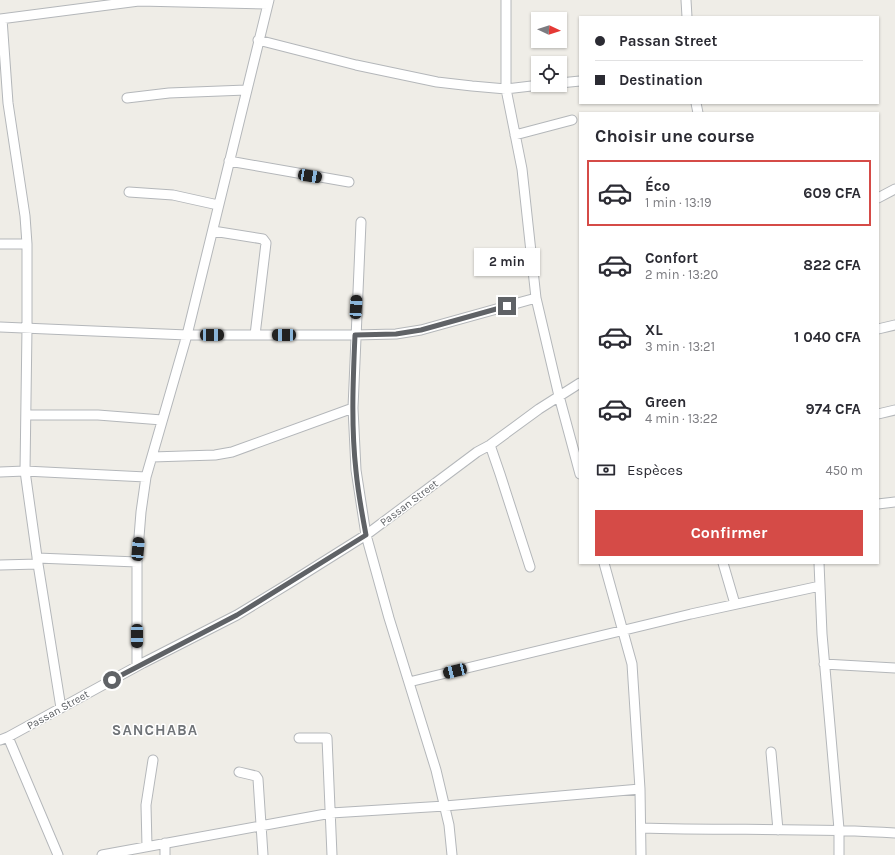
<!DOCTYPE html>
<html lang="fr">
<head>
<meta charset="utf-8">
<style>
  :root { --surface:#fff; --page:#f7f7f7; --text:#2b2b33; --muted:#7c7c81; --line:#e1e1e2; --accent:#d54b47 }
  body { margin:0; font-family:Karla,sans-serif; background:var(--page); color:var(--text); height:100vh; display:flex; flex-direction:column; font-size:15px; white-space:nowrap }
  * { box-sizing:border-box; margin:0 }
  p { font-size:13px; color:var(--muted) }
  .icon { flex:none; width:22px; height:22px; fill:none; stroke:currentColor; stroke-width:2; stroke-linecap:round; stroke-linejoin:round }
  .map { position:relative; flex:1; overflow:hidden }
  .panel { position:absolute; left:579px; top:112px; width:300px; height:452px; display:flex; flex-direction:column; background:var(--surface); border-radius:0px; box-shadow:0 1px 3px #0004 }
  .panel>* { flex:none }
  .guide { position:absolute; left:579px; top:16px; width:300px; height:88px; border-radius:0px; box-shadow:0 1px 3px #0004; display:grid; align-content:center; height:88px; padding:0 16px; background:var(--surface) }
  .needle { width:26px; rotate:94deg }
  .tools { position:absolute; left:531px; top:12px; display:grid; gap:8px }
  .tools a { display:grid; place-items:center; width:36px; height:36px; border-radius:0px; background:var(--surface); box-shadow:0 1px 3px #0004; font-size:20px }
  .end { position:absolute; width:18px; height:18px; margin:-9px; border:5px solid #5f6266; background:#fff; box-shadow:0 0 0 2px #fff }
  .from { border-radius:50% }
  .bubble { position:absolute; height:28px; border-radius:0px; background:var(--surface); box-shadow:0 1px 3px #0004; font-size:13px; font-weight:700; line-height:28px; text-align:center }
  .car { position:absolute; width:12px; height:24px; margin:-12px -6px; border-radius:5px; box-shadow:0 0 3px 1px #0007; background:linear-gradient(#222 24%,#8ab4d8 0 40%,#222 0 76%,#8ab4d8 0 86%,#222 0) }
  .guide b { display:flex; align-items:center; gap:14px; height:38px; font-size:15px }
  .guide b+b { border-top:1px solid var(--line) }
  .guide i { width:10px; height:10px; background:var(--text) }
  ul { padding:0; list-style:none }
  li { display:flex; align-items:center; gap:12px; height:66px; margin:0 8px 6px; padding:0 8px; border:2px solid transparent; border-radius:0px }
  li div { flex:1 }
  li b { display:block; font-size:15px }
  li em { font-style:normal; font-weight:700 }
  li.selected { border-color:var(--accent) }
  li>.icon { width:36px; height:36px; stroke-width:1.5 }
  h2 { padding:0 16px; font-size:18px; line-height:48px }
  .pay { display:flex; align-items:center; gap:10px; height:44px; padding:0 16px; font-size:15px }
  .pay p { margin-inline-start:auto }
  .action { display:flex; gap:8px; margin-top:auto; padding:8px 16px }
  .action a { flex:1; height:46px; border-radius:0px; background:var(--accent); color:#fff; font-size:16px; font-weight:700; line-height:46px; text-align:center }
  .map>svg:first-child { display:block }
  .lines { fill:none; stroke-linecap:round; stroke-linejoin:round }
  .street-casing { stroke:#b4b7ba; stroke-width:11 }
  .street { stroke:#fff; stroke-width:9 }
  .route { stroke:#5f6266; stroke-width:5 }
  .labels { text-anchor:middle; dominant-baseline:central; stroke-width:3; stroke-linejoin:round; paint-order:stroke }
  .street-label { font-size:11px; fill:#5f6266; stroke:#fff }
  .district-label { font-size:15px; font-weight:bold; letter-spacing:1px; fill:#707478; stroke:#fff }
</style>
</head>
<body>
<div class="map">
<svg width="895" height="855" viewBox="0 0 895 855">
  <rect width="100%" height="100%" fill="#efede7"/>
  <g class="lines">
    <g class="street-casing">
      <path id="street" d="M 506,0 L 506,89 L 522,169 L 536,298 L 559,396 L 580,474
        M 686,0 L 687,17
        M 0,19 L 139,1 L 268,4
        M 2,19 L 8,103 L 25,216 L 27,244 L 27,328 L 25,471 L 38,564 L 61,708
        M 258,40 L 356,65 L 437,82 L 472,86 L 506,89 L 540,85
        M 560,83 L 580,81
        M 127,98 L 169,93 L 246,90
        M 696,103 L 698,113
        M 515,135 L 572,120
        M 229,161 L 349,182
        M 129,192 L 173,195 L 218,205
        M 878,198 L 895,189
        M 361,222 L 353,408 L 356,470 L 366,535 L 389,618 L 436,770 L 449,825 L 452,855
        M 213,231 L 263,239 L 266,243 L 255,335
        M 0,244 L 27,244
        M 0,327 L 187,335 L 355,335 L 396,334 L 421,330 L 536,298
        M 878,329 L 895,325
        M 878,414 L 895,410
        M 26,415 L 98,415 L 162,420
        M 490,445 L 500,474 L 530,567
        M 152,457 L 215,455 L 232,452 L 353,408
        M 0,472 L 25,471 L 146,477
        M 878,504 L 895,502
        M 37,558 L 137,562
        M 604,563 L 632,664 L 640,789 L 641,855
        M 723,563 L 735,604
        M 819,563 L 822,634 L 839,829 L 839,855
        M 0,565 L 38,564
        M 824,664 L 895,668
        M 137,666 L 137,562 L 141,512 L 146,477 L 187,335 L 269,0
        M 409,682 L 691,614 L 820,586
        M 8,737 L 58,855
        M 299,738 L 327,738 L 332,855
        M 0,740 L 8,737 L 143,663 L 237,615 L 288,584 L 366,535 L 477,452 L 490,445 L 539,409 L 580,383
        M 771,752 L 778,830
        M 239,772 L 256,776 L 258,779 L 263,855
        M 641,828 C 726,831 810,827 895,833
        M 165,843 L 165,855
        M 147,846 L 146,805 L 153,760
        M 102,855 L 331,813 L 445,806 L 640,789"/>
    </g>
    <use href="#street" class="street"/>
  </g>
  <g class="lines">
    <path class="route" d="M 112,680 L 237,615 L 366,535 C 362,514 358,492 356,471 C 351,426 353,380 355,335 L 396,334 L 421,330 L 507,306"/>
  </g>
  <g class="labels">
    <g class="street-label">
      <text transform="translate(409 503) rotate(-37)">Passan Street</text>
      <text transform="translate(58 710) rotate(-29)">Passan Street</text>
    </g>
    <g class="district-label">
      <text x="155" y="730">SANCHABA</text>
    </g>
  </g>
</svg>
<div class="tools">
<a><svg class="needle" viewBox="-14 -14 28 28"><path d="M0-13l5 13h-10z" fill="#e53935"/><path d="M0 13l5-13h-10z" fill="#7c7c81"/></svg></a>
<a><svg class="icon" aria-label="locate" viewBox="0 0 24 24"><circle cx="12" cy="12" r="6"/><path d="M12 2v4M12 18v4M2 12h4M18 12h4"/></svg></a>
</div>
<i class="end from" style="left:112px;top:680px"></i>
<i class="end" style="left:507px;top:306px"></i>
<div class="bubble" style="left:474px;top:248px;width:66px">2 min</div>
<i class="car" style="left:310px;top:176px;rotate:99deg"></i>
<i class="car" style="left:356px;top:307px;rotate:3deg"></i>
<i class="car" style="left:212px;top:335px;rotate:90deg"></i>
<i class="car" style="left:284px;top:335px;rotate:270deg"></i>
<i class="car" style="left:138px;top:549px;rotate:5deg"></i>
<i class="car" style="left:137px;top:636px;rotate:180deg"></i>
<i class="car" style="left:455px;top:671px;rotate:256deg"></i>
<div class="guide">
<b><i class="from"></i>Passan Street</b>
<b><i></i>Destination</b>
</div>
<section class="panel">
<h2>Choisir une course</h2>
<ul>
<li class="selected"><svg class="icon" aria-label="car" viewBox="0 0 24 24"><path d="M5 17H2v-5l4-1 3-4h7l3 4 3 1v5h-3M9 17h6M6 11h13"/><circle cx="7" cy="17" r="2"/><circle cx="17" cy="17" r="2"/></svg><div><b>Éco</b><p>1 min · 13:19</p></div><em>609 CFA</em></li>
<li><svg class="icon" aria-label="car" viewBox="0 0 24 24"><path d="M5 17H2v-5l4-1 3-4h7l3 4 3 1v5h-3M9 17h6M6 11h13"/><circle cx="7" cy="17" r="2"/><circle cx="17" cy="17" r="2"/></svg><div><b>Confort</b><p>2 min · 13:20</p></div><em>822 CFA</em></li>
<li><svg class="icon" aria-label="car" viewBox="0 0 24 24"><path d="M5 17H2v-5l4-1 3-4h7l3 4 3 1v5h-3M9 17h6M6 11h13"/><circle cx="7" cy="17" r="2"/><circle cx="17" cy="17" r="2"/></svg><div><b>XL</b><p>3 min · 13:21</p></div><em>1 040 CFA</em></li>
<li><svg class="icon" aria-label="car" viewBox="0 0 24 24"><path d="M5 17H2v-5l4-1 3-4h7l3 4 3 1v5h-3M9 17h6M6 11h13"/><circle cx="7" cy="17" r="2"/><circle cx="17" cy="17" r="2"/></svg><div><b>Green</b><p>4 min · 13:22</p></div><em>974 CFA</em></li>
</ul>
<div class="pay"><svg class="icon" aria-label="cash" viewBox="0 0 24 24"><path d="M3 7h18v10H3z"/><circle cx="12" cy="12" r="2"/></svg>Espèces<p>450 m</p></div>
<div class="action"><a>Confirmer</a></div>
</section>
</div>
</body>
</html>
